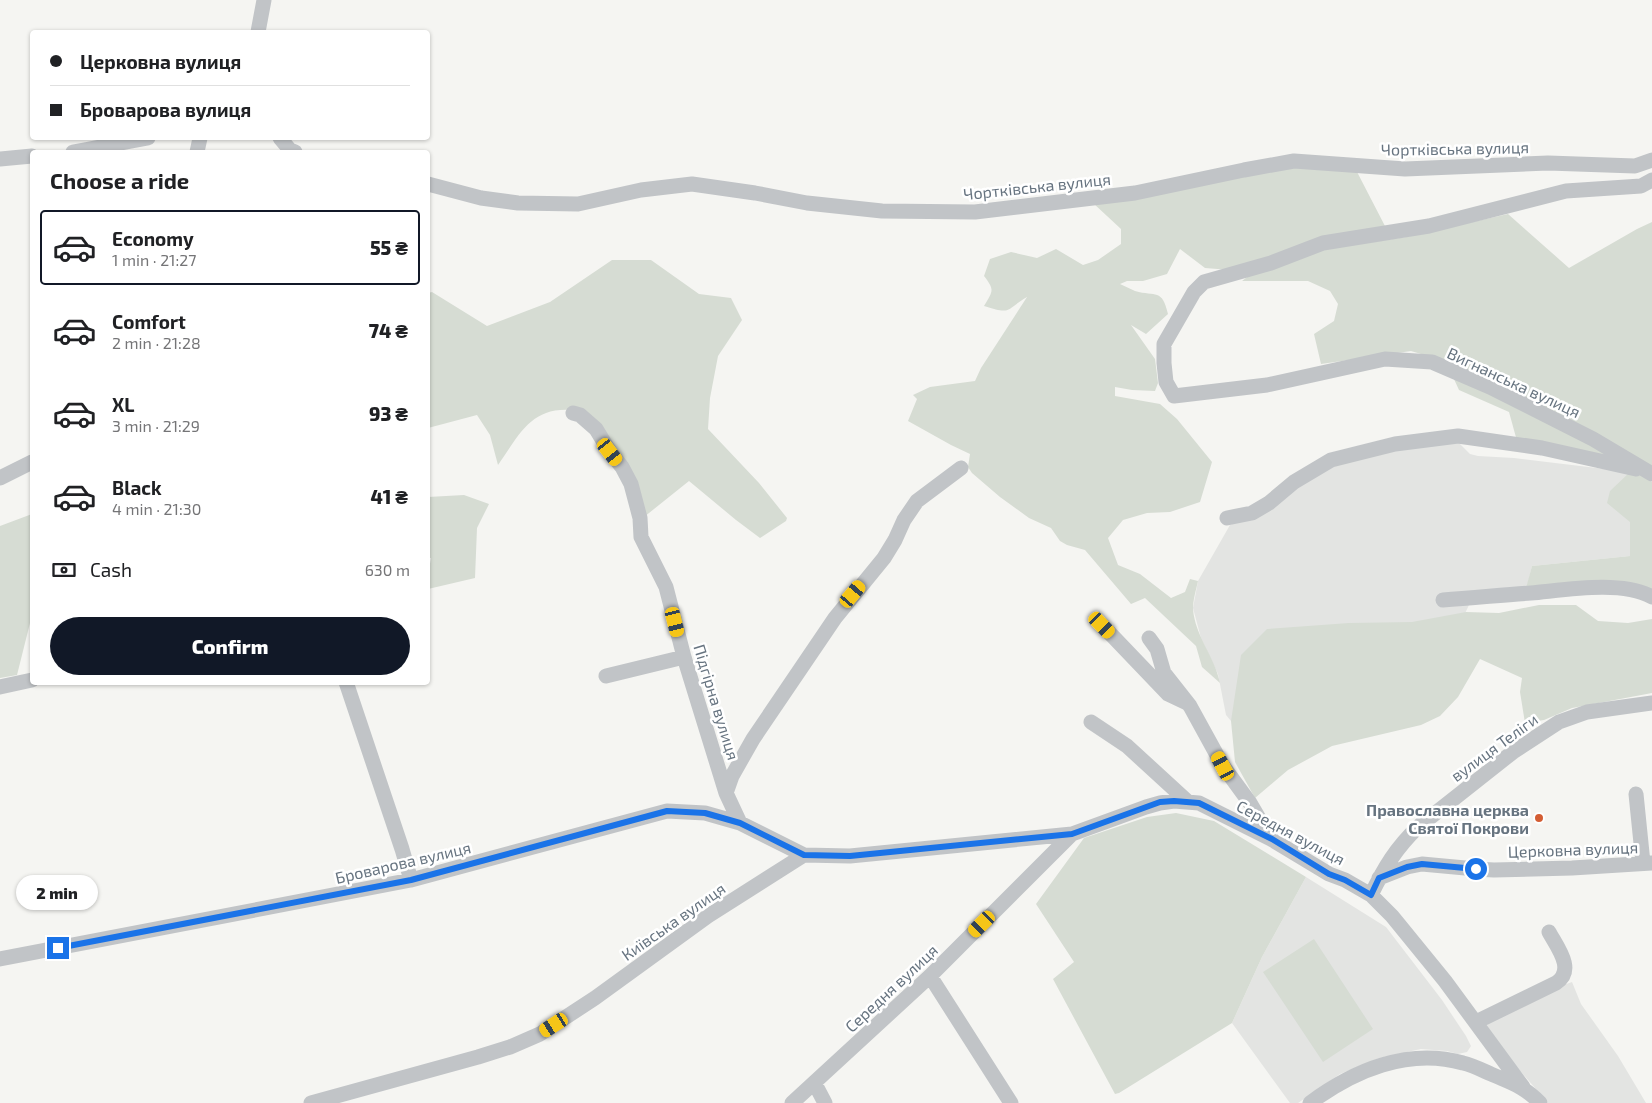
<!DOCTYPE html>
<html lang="en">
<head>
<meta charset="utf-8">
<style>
  :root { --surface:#fff; --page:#f6f6f6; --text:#202124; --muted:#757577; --line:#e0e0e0; --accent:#111827 }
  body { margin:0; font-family:"Exo 2",sans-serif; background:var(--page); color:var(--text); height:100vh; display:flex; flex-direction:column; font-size:19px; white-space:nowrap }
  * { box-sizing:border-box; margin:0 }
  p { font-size:16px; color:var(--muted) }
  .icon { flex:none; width:28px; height:28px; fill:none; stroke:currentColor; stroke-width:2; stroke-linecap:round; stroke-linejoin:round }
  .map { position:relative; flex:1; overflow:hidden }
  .sheet { position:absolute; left:30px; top:150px; width:400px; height:535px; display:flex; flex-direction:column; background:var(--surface); border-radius:5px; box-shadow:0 1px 4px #0004 }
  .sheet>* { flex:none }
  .guide { position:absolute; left:30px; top:30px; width:400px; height:110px; border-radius:5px; box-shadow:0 1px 4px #0004; display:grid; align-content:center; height:110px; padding:0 20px; background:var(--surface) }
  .end { position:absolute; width:22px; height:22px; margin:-11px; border:6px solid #1a73e8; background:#fff; box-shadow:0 0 0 2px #fff }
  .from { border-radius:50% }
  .bubble { position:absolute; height:35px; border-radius:18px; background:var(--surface); box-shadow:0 1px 4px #0004; font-size:16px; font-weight:800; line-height:35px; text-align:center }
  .car { position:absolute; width:15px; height:30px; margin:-15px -8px; border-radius:6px; box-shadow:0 0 4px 1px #0007; background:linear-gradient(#f5c518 24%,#345 0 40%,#f5c518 0 76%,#345 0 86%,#f5c518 0) }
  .guide b { display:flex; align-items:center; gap:18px; height:48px; font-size:19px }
  .guide b+b { border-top:1px solid var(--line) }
  .guide i { width:12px; height:12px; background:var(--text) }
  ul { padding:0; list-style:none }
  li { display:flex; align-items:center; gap:15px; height:75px; margin:0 10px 8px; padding:0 10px; border:2px solid transparent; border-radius:5px }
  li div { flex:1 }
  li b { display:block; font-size:19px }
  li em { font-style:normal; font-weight:800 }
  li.selected { border-color:var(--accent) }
  li>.icon { width:45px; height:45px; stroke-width:1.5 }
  h2 { padding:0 20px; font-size:22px; line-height:60px }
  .pay { display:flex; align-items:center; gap:12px; height:55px; padding:0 20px; font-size:19px }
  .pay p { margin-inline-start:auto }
  .button { display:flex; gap:10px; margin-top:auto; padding:10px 20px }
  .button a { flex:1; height:58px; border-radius:30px; background:var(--accent); color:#fff; font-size:20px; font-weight:800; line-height:58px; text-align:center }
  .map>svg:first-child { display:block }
  .built { fill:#e3e4e2 }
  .green { fill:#d6dcd3 }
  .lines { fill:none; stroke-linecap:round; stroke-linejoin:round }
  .minor { stroke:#c1c4c7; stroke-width:15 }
  .route { stroke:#1a73e8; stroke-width:6 }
  .poi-dot { fill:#d35d33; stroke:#fff; stroke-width:2 }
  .labels { text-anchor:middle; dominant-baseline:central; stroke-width:5; stroke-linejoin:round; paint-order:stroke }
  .street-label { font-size:16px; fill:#677480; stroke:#fff }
  .poi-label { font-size:16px; font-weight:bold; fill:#677480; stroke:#fff; text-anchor:end }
</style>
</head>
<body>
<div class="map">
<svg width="1652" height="1103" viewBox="0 0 1652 1103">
  <rect width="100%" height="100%" fill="#f5f5f2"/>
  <path class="built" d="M 1458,442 L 1470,454 L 1478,456 L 1514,458 L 1630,472 L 1630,556 L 1532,566 L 1524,599 L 1469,605 L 1437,672 L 1347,702 L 1231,721 L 1226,715 L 1218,674 L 1201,638 L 1193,608 L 1198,581 L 1230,525 L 1270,507 L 1328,467 L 1379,452 Z
    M 1306,877 L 1386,927 L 1442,1000 L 1466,1036 L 1471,1046 L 1467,1052 L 1458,1054 L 1447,1051 L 1421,1049 L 1379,1058 L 1340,1074 L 1298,1103 L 1290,1103 L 1232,1023 L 1262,957 Z
    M 1572,982 L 1581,1004 L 1618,1056 L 1646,1103 L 1548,1103 L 1515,1065 L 1487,1026 L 1489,1020 L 1541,993 Z"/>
  <path class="green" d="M 1295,164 L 1355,168 L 1386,228 L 1230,270 L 1205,268 L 1180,249 L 1167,274 L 1143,281 L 1127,281 L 1120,284 C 1125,286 1130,289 1135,291 C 1156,297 1162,288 1168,314 L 1146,334 L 1131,325 L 1155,359 L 1158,383 L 1155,391 L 1132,390 L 1115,387 L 1115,396 L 1160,404 L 1177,419 L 1212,462 L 1200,502 L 1170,512 L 1147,513 L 1123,520 L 1108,538 L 1118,565 L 1140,574 L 1171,598 L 1185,592 L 1190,579 L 1198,581 C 1196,590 1193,600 1193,609 C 1195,636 1215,657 1220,683 L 1202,667 L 1196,646 L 1145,598 L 1131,604 L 1085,550 L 1067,545 L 1060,541 L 1051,528 L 1029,518 L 1000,497 L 972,473 L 968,467 L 970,454 L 951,445 L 908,421 L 917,399 L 913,395 L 930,387 L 975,381 L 981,368 L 1027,297 C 1005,310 1012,315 984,306 C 993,291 995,290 984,276 L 990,259 L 1011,252 L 1037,258 L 1056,249 L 1083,265 L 1098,260 L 1121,244 L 1121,229 L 1093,203 Z
    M 1508,214 L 1569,268 L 1637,229 L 1652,222 L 1652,469 L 1517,441 L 1509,412 L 1459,390 L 1448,366 L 1431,357 L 1411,351 L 1321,364 L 1314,334 L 1334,321 L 1338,304 L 1330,291 L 1308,281 L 1242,281 L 1251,274 L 1312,251 L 1406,237 Z
    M 612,260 L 651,260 L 699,294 L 731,298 L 742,320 L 718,356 L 710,398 L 708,429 L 759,483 L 787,518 L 786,521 L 760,538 L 736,520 L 689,481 L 644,517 L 638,496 L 573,410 C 531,406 519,435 498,465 L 490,435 L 477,415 L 428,428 L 428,293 L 432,292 L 487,326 L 550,302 Z
    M 1630,472 L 1637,473 L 1652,482 L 1652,591 L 1526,588 L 1532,566 L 1630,556 L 1630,522 L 1607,503 L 1610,491 Z
    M 464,495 L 489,504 L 477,528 L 475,578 L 428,589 L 428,575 L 431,558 L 428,558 L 428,497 Z
    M 32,514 L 32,615 L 17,675 L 0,678 L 0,526 Z
    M 1539,605 L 1576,605 L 1598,621 L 1628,623 L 1652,619 L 1652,693 L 1572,708 L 1544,720 L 1525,723 L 1520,692 L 1522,678 L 1480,659 L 1458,697 L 1440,716 L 1421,725 L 1332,746 L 1288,770 L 1255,798 L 1235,762 L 1231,721 L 1241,655 L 1267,629 L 1349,623 L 1412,622 L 1466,612 L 1499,613 Z
    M 1176,813 L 1214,821 L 1306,877 L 1262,957 L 1232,1023 L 1119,1093 L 1115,1094 L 1053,979 L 1074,962 L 1036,904 L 1084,838 L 1147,817 Z
    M 1314,939 L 1373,1029 L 1323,1062 L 1263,972 Z"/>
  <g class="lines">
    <path class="minor" d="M 258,32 L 264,0
      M 280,138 L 290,150 L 295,152
      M 73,152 L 148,138
      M 197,152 L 200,138
      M 0,159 L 32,156
      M 1652,180 L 1641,186 L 1566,191 L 1429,226 L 1323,243 L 1271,263 L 1204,282 L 1194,292 L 1164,344 L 1164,363 L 1166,382 L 1174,396 L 1267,385 L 1385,359 L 1432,362 L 1490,387 L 1593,439 L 1652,474
      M 428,184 L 481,198 L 518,203 L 578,204 L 641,190 L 692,184 L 755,193 L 807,203 L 882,211 L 975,212 L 1135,193 L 1244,170 L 1294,161 L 1405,169 L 1548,163 L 1635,166 L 1652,160
      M 573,413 L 580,415 L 596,429 L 610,452 L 622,467 L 631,484 L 640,518 L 641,537 L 666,587 L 684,657 L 726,793
      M 0,478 L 32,462
      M 1227,518 L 1252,513 L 1269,503 L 1294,482 L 1331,460 L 1395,444 L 1458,436 L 1542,448 L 1636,469
      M 1443,600 C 1473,598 1502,595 1531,593 C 1565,590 1621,580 1652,597
      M 1102,625 L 1168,694 L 1187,703
      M 1149,638 L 1157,649 L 1164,673 L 1190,706 L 1223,766 L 1250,803 L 1271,839
      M 606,676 L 684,657
      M 346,682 L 402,849 L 411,880
      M 0,687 L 32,680
      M 1091,722 L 1127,746 L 1187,801
      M 1636,794 L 1643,863
      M 740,823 L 726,793 L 732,776 L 753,739 L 835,618 L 884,558 L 895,540 L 904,520 L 917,501 L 961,468
      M 1379,878 L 1407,867 L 1422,864 L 1476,869 L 1494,870 L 1572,868 L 1652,863
      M 1371,895 C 1384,868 1396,848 1418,827 L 1513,752 L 1559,722 L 1587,712 L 1652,703
      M 0,959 L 411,880 L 667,811 L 705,813 L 740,823 L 804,855
      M 930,976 L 1011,1103
      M 1476,1022 L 1556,983 C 1576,970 1557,947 1549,932
      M 815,1084 L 825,1103
      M 311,1103 L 478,1057 L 510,1047 L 540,1034 L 595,998 L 708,916 L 804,855 L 850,856 L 1072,834
      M 792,1103 L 930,976 L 1072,834 L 1146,807 L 1160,803 L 1174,801 L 1199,803 L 1271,839 L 1329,874 L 1345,880 L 1371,895 L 1392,916 L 1445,981 L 1523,1087
      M 1310,1103 C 1353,1071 1408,1047 1463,1063 C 1472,1065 1482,1070 1491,1074 C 1511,1083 1524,1086 1540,1103"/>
  </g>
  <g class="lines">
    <path class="route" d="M 58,948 L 411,880 L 667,811 L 705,813 L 740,823 L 804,855 L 850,856 L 1072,834 L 1160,802 L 1174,801 L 1199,803 L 1272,839 L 1329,874 L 1345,880 L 1371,895 L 1379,878 L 1407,867 L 1422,864 L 1476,869"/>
  </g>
  <circle class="poi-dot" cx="1539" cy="818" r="5"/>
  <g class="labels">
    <g class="street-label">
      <text transform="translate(1455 148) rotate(-1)">Чортківська вулиця</text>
      <text transform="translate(1037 186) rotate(-6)">Чортківська вулиця</text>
      <text transform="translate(1514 382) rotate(25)">Вигнанська вулиця</text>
      <text transform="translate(717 702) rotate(73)">Підгірна вулиця</text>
      <text transform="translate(1494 747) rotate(-36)">вулиця Теліги</text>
      <text transform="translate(1291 832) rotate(28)">Середня вулиця</text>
      <text transform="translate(1573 849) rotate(-2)">Церковна вулиця</text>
      <text transform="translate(403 862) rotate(-13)">Броварова вулиця</text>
      <text transform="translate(673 921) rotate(-35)">Київська вулиця</text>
      <text transform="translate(891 988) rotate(-43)">Середня вулиця</text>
    </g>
    <g class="poi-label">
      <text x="1529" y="809">Православна церква<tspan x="1529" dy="18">Святої Покрови</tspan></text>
    </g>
  </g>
</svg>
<i class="end from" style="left:1476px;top:869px"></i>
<i class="end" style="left:58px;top:948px"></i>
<div class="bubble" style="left:16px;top:875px;width:82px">2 min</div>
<i class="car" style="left:610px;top:452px;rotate:142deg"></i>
<i class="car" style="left:853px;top:594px;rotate:40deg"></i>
<i class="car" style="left:675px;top:622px;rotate:166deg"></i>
<i class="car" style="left:1102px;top:625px;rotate:136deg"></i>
<i class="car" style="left:1223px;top:766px;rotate:332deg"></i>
<i class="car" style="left:982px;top:924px;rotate:225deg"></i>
<i class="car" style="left:554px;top:1025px;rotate:237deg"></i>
<div class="guide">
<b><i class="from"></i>Церковна вулиця</b>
<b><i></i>Броварова вулиця</b>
</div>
<section class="sheet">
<h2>Choose a ride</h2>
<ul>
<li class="selected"><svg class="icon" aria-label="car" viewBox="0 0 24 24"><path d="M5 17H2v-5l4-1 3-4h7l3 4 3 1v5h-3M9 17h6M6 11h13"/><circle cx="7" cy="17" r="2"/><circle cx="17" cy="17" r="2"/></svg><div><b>Economy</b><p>1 min · 21:27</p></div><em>55 ₴</em></li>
<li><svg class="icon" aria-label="car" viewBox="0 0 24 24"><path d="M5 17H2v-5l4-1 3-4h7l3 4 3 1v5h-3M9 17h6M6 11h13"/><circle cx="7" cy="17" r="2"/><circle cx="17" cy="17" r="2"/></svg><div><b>Comfort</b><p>2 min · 21:28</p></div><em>74 ₴</em></li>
<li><svg class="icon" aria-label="car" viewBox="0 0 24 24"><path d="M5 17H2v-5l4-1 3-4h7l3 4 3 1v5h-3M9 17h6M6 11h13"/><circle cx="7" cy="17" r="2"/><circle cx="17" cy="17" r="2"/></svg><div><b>XL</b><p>3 min · 21:29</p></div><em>93 ₴</em></li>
<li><svg class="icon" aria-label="car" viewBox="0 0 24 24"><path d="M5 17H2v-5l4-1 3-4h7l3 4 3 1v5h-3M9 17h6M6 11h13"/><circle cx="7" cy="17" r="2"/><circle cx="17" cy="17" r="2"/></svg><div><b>Black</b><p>4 min · 21:30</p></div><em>41 ₴</em></li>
</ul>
<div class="pay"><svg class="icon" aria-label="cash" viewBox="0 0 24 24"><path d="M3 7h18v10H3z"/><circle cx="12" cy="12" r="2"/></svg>Cash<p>630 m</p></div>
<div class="button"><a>Confirm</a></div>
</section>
</div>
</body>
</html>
